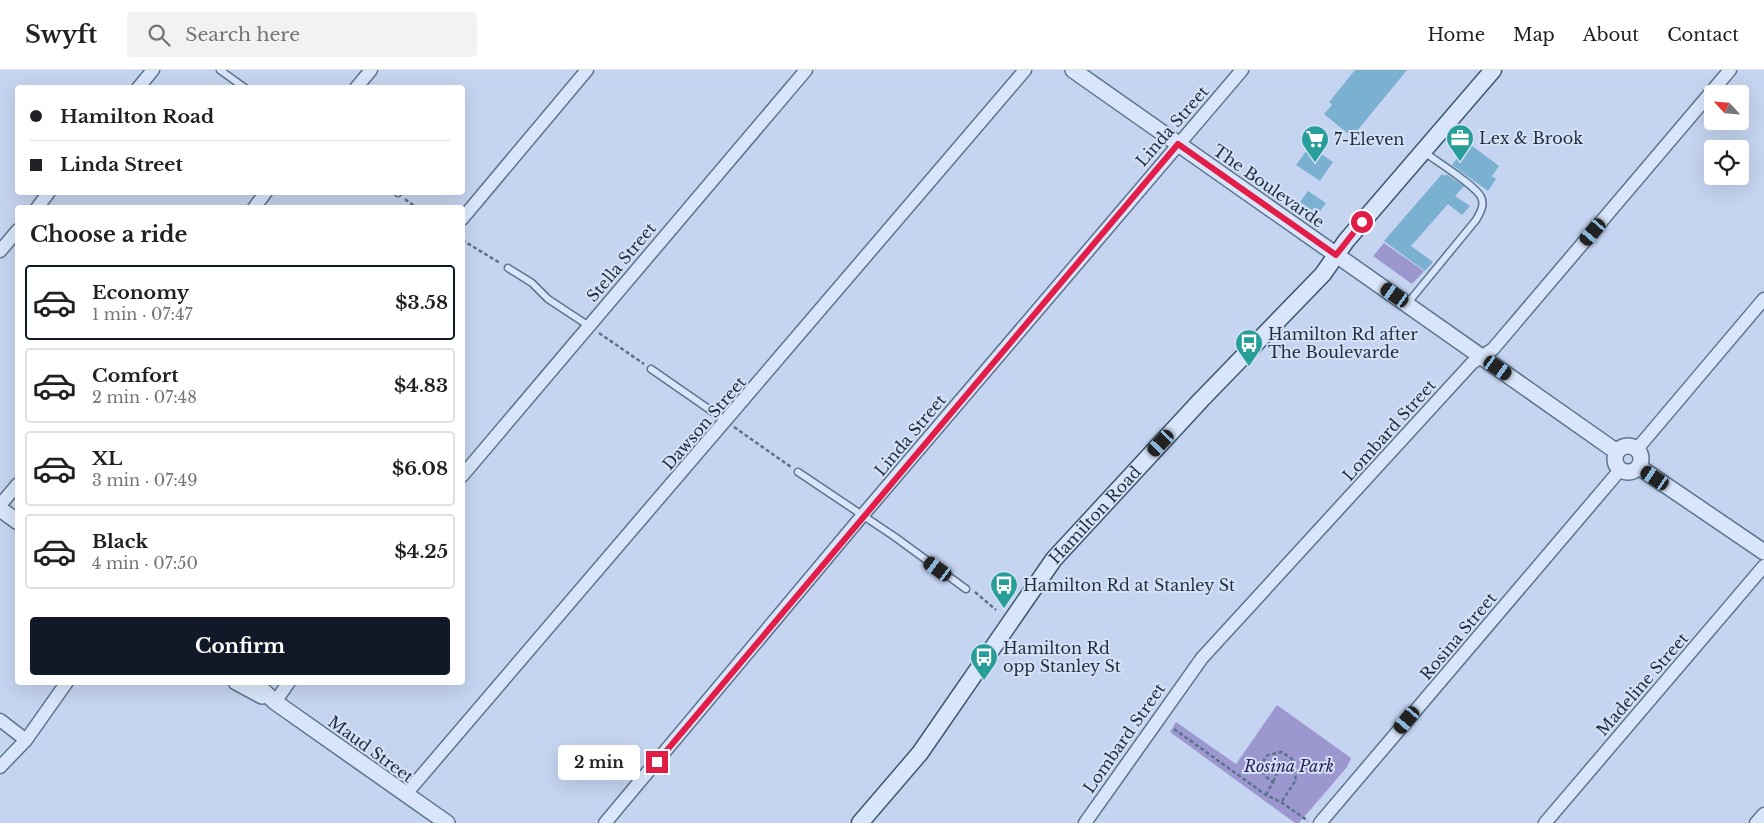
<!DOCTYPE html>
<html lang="en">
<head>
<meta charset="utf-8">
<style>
  :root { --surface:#fff; --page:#f2f2f2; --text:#202124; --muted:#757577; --line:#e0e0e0; --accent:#111827 }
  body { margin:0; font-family:"Libre Baskerville",serif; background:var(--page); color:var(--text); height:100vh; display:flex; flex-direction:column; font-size:19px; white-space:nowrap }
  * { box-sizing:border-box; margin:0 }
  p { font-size:16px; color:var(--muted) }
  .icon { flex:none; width:28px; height:28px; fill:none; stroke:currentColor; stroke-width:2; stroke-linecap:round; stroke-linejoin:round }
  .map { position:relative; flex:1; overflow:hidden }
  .details { position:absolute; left:15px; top:135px; width:450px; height:480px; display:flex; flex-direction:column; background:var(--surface); border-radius:5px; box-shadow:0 5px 20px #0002 }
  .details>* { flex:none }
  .top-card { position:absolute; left:15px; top:15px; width:450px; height:110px; border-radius:5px; box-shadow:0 5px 20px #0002; display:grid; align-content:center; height:110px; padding:0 15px; background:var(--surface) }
  .needle { width:32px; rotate:296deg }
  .controls { position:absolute; left:1704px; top:15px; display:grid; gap:10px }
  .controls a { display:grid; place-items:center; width:45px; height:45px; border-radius:5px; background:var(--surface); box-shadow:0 5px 20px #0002; font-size:25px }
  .end { position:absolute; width:22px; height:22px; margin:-11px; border:6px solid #e11d48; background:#fff; box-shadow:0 0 0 2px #fff }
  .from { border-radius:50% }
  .bubble { position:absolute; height:35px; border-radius:5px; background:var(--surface); box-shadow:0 5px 20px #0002; font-size:16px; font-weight:800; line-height:35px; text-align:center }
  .car { position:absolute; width:15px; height:30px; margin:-15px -8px; border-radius:6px; box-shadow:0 0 4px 1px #0007; background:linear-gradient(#222 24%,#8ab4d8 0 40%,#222 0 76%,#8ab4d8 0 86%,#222 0) }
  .top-card b { display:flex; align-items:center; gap:18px; height:48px; font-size:19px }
  .top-card b+b { border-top:1px solid var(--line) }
  .top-card i { width:12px; height:12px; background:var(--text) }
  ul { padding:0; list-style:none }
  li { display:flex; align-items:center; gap:15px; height:75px; margin:0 10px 8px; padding:0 5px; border:2px solid var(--line); border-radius:5px }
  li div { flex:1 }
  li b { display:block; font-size:19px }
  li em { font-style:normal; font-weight:800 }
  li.current { border-color:var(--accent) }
  li>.icon { width:45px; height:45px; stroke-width:1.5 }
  h2 { padding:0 15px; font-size:22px; line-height:60px }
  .action { display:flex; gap:10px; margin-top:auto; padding:10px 15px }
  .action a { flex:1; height:58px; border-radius:5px; background:var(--accent); color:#fff; font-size:20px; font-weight:800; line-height:58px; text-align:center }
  header { display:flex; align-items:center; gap:30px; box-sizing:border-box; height:70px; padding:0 25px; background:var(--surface); border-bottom:1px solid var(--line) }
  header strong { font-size:24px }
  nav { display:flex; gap:28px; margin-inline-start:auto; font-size:18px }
  .search { width:350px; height:45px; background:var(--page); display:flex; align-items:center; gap:12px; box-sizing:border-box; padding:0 18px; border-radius:5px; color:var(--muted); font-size:19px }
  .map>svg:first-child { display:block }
  .green { fill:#9c98cf }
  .building { fill:#7ab0d0 }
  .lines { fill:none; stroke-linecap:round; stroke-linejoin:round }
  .service-casing { stroke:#5a748c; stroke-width:9 }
  .minor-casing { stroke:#5a748c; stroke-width:15 }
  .tertiary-casing { stroke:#5a748c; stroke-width:18 }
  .secondary-casing { stroke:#3d586e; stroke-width:19 }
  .path { stroke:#5a748c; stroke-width:2.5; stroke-dasharray:4 2.5; stroke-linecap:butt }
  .service { stroke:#d9e5fa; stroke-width:6 }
  .minor { stroke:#d9e5fa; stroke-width:12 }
  .tertiary { stroke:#d9e5fa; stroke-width:15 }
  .secondary { stroke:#d9e5fa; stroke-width:16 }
  .route { stroke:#e11d48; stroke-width:6 }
  .labels { text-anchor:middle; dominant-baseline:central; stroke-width:4; stroke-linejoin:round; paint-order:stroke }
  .street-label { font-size:16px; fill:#1f2f3c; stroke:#d5e1f7 }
  .poi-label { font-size:16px; fill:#1f2f3c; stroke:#d5e1f7; text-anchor:start }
  .park-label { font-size:16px; font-style:italic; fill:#2f2459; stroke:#d5e1f7 }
</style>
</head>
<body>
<header>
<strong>Swyft</strong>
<div class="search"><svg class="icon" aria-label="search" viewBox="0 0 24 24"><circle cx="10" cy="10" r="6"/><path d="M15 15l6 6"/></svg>Search here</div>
<nav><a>Home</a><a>Map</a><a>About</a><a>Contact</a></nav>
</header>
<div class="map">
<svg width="1764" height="753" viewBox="0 0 1764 753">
  <rect width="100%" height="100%" fill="#c5d4f0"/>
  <path class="green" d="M 1384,173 L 1424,201 L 1412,214 L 1373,186 Z
    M 1277,635 L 1351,688 L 1347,697 L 1299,753 L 1295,753 L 1170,662 L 1176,652 L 1236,694 Z"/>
  <path class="building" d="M 1355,0 L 1407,0 L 1352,67 L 1324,44 L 1332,35 L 1329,32 Z
    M 1468,73 L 1499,96 L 1492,106 L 1496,109 L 1488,121 L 1452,95 Z
    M 1310,76 L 1333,92 L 1320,111 L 1296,95 Z
    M 1442,104 L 1445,106 L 1446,104 L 1464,116 L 1455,126 L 1470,136 L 1462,145 L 1448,134 L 1411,176 L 1433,192 L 1425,201 L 1384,171 Z
    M 1308,121 L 1326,133 L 1318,144 L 1300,132 Z"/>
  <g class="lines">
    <g class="service-casing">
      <path id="service" d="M 220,0 L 245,18
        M 397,122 L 398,123
        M 508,198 L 532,213 L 548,229 L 589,256
        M 1407,234 L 1476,150 C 1480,143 1485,135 1481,127 C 1475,115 1436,91 1424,82
        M 651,299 L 726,351
        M 798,402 L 895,467 L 966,519"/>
    </g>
    <g class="minor-casing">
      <path id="minor" d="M 138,18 L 153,0
        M 356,18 L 371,0
        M 37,138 L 49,122
        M 254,138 L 266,122
        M 462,149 L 587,0
        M 0,181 L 18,160
        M 1637,379 L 1764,229
        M 462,406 L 806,0
        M 0,435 L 18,414
        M 275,632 L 289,612
        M 0,650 L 26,670
        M 0,697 L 26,670 L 67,612
        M 405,725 L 1025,0
        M 605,753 L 862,446 L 1242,0
        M 1085,753 L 1202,588 L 1472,293 L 1493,279 L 1730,0
        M 1320,753 L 1620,400
        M 1545,753 L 1764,496
        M 1756,753 L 1764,744"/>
    </g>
    <g class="tertiary-casing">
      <path id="tertiary" d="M 1073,0 L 1617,382
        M1615 389a13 13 0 1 1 26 0a13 13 0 1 1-26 0Z
        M 1639,397 L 1764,482
        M 0,439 L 18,452
        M 236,612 L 262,626
        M 254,612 L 275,632 L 447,753"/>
    </g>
    <g class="secondary-casing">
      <g id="secondary">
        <path id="s1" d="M 860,753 L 920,683 L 1054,489 L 1201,330 L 1323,204 L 1346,171 L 1493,0"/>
      </g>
    </g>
    <path class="path" d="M 405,129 L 417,138
      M 462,170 L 500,193
      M 599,263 L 644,294
      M 734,357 L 791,397
      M 975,522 L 996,540
      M 1174,659 L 1266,725 L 1281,732 L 1308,751
      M 1273,712 C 1278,701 1279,696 1292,698
      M 1266,725 L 1273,712 C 1262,706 1258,694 1268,685 L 1282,682 L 1292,689 L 1296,710 L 1282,731"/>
    <use href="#service" class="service"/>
    <use href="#minor" class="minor"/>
    <use href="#tertiary" class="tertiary"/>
    <use href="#secondary" class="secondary"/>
  </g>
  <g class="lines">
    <path class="route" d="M 657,692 L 1178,74 L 1336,185 L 1362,152"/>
  </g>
  <defs>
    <g id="office-pin" transform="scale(1.4375)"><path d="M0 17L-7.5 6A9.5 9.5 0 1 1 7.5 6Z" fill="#279e98" stroke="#d5e1f7"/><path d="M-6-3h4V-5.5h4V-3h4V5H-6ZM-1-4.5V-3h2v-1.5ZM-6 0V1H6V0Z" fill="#fff"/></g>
    <g id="supermarket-pin" transform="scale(1.4375)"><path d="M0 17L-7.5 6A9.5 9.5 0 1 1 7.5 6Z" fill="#279e98" stroke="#d5e1f7"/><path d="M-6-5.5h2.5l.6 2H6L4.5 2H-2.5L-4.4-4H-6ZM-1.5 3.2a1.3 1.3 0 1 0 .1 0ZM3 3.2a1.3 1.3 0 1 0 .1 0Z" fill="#fff"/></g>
    <g id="bus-pin" transform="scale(1.4375)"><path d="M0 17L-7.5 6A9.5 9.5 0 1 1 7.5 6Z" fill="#279e98" stroke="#d5e1f7"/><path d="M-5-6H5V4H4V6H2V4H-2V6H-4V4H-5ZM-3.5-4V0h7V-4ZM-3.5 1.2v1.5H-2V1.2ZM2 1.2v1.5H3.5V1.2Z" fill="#fff"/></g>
  </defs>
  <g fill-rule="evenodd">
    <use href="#office-pin" x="1460" y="68"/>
    <use href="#supermarket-pin" x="1315" y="69"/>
    <use href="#bus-pin" x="1249" y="273"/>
    <use href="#bus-pin" x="1004" y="515"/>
    <use href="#bus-pin" x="984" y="587"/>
  </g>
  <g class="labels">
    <g class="street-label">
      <text transform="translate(1172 56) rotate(-49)">Linda Street</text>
      <text transform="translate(1269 116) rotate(35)">The Boulevarde</text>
      <text transform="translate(621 192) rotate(-50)">Stella Street</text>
      <text transform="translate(704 353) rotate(-49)">Dawson Street</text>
      <text transform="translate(1389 360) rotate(-48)">Lombard Street</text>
      <text transform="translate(910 365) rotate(-50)">Linda Street</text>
      <text stroke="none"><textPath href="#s1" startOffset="388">Hamilton Road</textPath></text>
      <text transform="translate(1458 566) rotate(-50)">Rosina Street</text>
      <text transform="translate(1642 614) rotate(-49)">Madeline Street</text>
      <text transform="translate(1124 668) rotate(-55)">Lombard Street</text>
      <text transform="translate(371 679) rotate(36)">Maud Street</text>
    </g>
    <g class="poi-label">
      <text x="1479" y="68">Lex &amp; Brook</text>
      <text x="1334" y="69">7-Eleven</text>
      <text x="1268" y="264">Hamilton Rd after<tspan x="1268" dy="18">The Boulevarde</tspan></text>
      <text x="1023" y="515">Hamilton Rd at Stanley St</text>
      <text x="1003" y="578">Hamilton Rd<tspan x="1003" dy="18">opp Stanley St</tspan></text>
    </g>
    <g class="park-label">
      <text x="1289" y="696">Rosina Park</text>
    </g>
  </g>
</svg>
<div class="controls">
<a><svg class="needle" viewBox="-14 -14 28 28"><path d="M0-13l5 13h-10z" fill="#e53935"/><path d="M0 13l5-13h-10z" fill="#757577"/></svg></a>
<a><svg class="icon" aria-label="locate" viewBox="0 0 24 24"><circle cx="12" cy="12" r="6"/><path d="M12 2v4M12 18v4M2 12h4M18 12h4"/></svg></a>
</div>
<i class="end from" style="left:1362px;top:152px"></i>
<i class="end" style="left:657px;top:692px"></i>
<div class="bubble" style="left:558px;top:675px;width:82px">2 min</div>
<i class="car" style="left:1593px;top:162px;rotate:220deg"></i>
<i class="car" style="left:1395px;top:225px;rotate:305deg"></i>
<i class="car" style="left:1498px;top:298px;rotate:125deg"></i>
<i class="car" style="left:1161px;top:373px;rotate:223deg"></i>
<i class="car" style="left:1655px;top:408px;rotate:304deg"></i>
<i class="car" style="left:938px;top:499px;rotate:306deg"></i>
<i class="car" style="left:1407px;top:650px;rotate:220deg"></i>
<div class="top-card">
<b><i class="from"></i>Hamilton Road</b>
<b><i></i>Linda Street</b>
</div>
<section class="details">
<h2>Choose a ride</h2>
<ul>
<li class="current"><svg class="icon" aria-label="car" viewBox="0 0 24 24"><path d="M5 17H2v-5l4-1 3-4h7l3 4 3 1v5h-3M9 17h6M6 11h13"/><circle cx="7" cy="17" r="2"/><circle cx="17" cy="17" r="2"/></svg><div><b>Economy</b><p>1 min · 07:47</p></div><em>$3.58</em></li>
<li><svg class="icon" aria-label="car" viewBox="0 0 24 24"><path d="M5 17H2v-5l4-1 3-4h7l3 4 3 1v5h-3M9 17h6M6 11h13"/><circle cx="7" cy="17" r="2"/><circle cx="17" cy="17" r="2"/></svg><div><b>Comfort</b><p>2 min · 07:48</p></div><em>$4.83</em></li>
<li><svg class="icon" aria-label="car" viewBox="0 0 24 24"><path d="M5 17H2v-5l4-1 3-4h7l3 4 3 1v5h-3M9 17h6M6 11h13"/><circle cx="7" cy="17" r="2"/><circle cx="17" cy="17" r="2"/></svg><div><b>XL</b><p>3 min · 07:49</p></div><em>$6.08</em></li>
<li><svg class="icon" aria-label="car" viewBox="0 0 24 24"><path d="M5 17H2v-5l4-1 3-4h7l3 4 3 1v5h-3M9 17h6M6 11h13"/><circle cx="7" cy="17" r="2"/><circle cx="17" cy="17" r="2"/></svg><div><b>Black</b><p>4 min · 07:50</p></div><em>$4.25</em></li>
</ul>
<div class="action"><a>Confirm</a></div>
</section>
</div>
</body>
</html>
